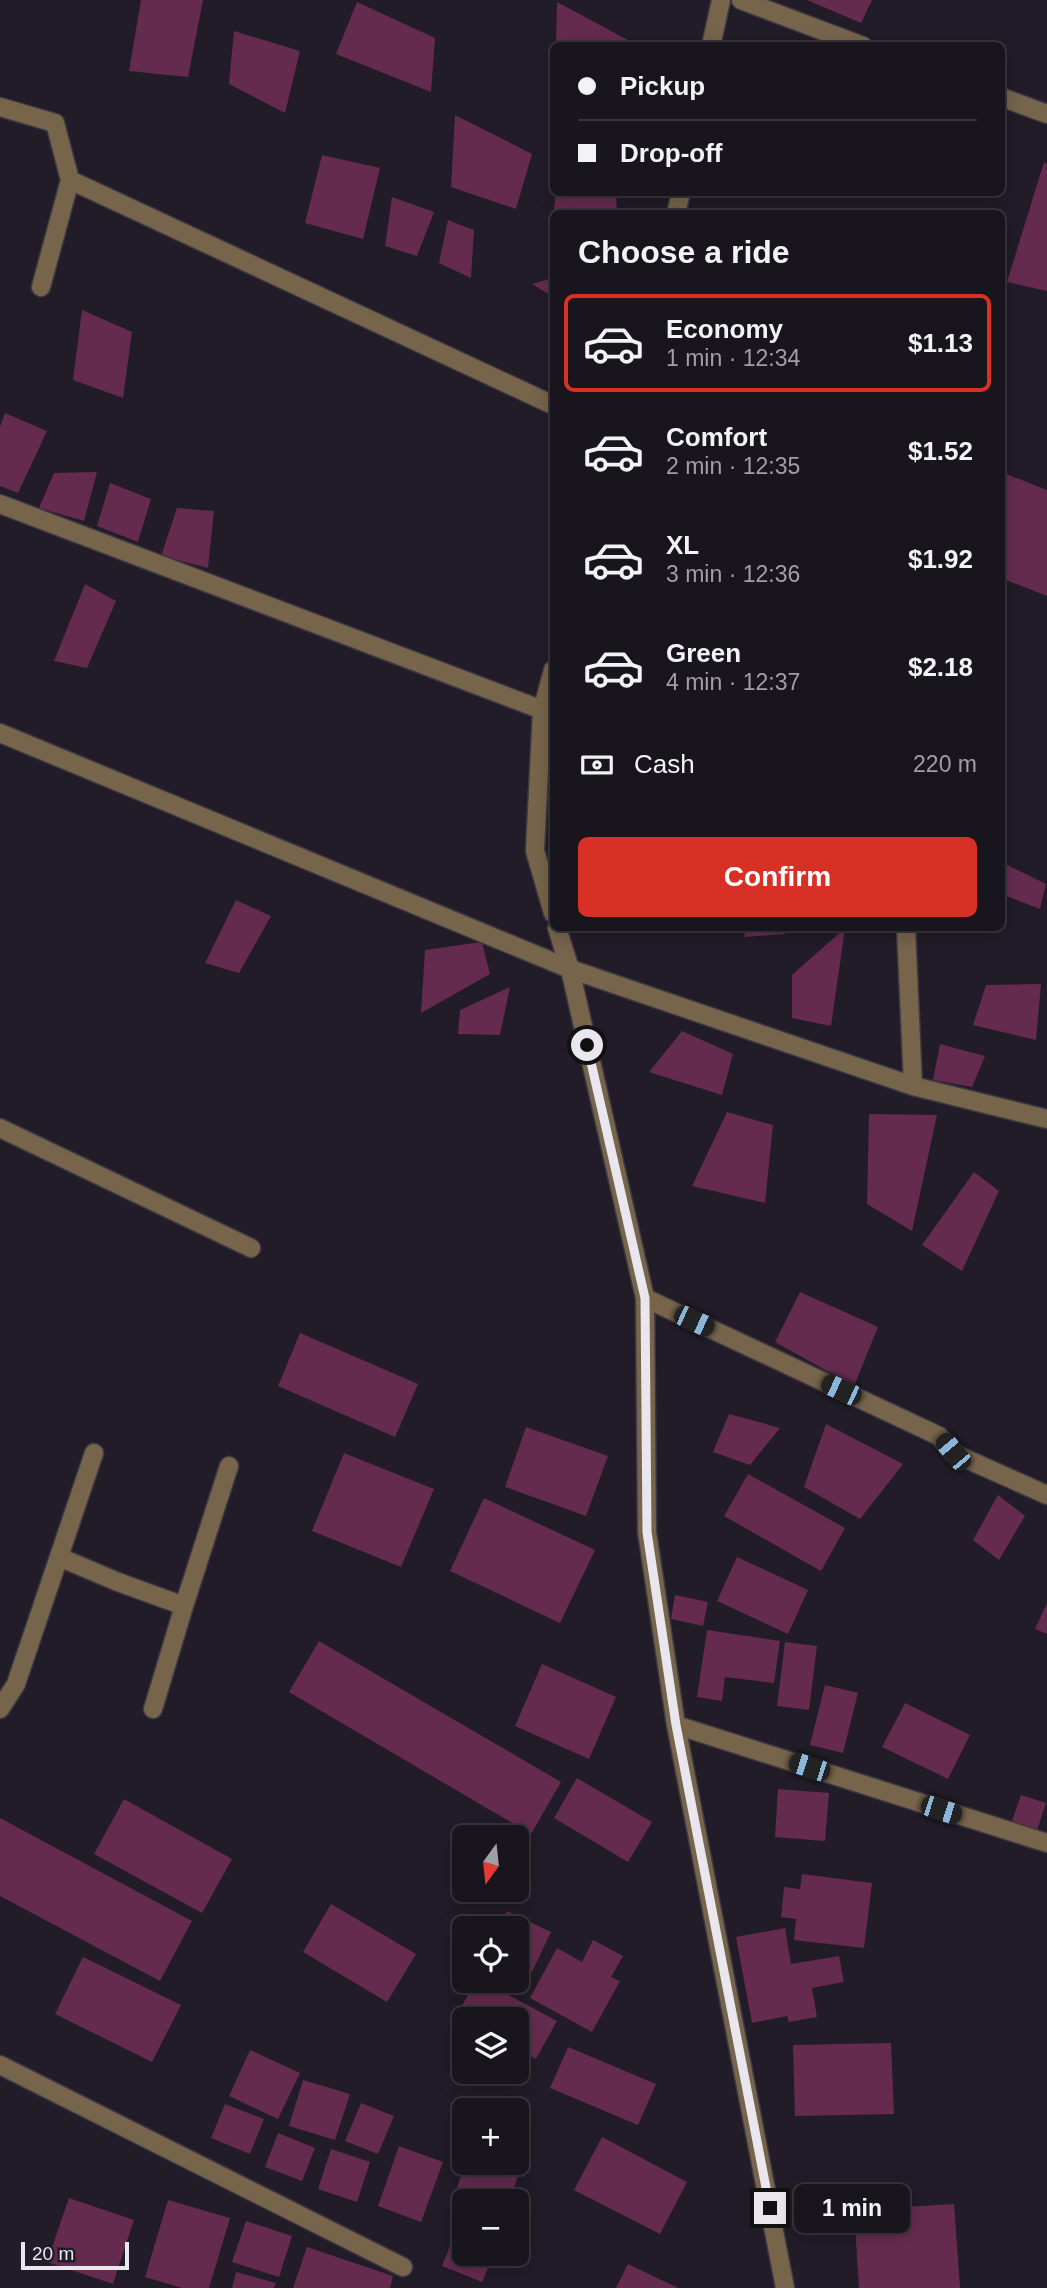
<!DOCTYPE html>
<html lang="en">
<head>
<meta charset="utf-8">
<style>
  :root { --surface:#19151d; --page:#221e26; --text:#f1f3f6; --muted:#9f9fa4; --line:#37343b; --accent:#d93025 }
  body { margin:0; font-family:Helvetica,sans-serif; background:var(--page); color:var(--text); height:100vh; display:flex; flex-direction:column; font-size:26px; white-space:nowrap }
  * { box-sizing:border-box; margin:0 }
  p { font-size:23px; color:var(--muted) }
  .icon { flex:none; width:38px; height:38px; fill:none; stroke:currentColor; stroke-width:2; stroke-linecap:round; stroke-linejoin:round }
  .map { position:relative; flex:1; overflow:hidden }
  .drawer { position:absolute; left:550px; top:210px; width:455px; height:721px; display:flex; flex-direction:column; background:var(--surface); border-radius:10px; box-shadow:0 4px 18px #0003,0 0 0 2px var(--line) }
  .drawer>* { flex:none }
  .top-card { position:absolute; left:550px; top:42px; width:455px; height:154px; border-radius:10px; box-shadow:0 4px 18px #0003,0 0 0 2px var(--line); display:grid; align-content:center; height:154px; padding:0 28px; background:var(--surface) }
  .needle { width:46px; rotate:195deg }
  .buttons { position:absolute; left:452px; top:1825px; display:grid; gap:14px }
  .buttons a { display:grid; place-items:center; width:77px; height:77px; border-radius:10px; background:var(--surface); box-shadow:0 4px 18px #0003,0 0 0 2px var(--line); font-size:35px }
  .scale { position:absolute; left:21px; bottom:18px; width:108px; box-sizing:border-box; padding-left:7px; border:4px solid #e9e6ee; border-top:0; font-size:19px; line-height:24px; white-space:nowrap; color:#e9e6ee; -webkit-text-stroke:5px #211c27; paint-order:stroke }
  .end { position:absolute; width:32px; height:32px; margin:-16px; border:9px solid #e9e6ee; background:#111; box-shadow:0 0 0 4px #111 }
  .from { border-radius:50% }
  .bubble { position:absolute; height:49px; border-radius:10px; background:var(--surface); box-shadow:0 4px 18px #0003,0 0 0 2px var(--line); font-size:23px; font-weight:700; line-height:49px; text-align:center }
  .car { position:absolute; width:21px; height:42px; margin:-21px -10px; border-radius:9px; box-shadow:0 0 5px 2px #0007; background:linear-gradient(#222 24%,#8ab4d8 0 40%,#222 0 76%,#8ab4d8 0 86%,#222 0) }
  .top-card b { display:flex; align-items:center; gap:24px; height:66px; font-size:26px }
  .top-card b+b { border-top:2px solid var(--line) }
  .top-card i { width:18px; height:18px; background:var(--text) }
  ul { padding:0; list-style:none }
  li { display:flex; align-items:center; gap:21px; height:98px; margin:0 14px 10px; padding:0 14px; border:4px solid transparent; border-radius:10px }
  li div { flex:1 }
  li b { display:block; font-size:26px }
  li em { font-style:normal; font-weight:700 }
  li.on { border-color:var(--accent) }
  li>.icon { width:63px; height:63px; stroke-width:1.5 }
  h2 { padding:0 28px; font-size:32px; line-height:84px }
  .pay { display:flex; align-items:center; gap:18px; height:77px; padding:0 28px; font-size:26px }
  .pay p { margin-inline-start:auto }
  .button { display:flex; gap:14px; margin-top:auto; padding:14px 28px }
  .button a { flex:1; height:80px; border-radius:10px; background:var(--accent); color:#fff; font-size:28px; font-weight:700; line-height:80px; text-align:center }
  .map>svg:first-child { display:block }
  .building { fill:#652b4e }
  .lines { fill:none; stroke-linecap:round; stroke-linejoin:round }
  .minor-casing { stroke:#3d3843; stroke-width:21 }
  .minor { stroke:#76644b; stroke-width:18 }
  .route { stroke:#e9e6ee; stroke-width:9 }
</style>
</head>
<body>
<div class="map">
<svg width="1047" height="2288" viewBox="0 0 1047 2288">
  <rect width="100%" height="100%" fill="#211c27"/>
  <path class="building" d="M 141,0 L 203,0 L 188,77 L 129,71 Z
    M 807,0 L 872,0 L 861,23 Z
    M 357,2 L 435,38 L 431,92 L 336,54 Z
    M 557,2 L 639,46 L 556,46 Z
    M 234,31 L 300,51 L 285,113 L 229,84 Z
    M 455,115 L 532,154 L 516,209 L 451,187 Z
    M 322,155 L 380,168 L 363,239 L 305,223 Z
    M 1044,162 L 1047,164 L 1047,291 L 1007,282 Z
    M 556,192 L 616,192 L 617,214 L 564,214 L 554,209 Z
    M 392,197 L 434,212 L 417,256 L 385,246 Z
    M 448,220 L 474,230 L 471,278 L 439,263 Z
    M 553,278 L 553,297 L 532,284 Z
    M 82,310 L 132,332 L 123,398 L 73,380 Z
    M 5,413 L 47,431 L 18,493 L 0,486 L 0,427 Z
    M 97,472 L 84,521 L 39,508 L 54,473 Z
    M 1001,472 L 1047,490 L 1047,596 L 1001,578 Z
    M 110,483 L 151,499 L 138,542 L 97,526 Z
    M 177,508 L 214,511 L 208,568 L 161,556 Z
    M 85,584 L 116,601 L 87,668 L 54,661 Z
    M 1001,862 L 1046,884 L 1040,909 L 1001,894 Z
    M 236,900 L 271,916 L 239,973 L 205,963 Z
    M 746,928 L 785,928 L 785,934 L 744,937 Z
    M 845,928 L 831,1026 L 792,1018 L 792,975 Z
    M 482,942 L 490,974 L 421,1013 L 425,950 Z
    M 1041,984 L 1036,1040 L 973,1025 L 986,985 Z
    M 510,987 L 500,1035 L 458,1034 L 460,1010 Z
    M 682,1031 L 733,1054 L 722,1095 L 649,1072 Z
    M 940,1044 L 985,1056 L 972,1087 L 933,1080 Z
    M 727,1112 L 773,1125 L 765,1203 L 692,1186 Z
    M 869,1114 L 937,1115 L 912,1231 L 867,1204 Z
    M 974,1172 L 999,1191 L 962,1271 L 922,1245 Z
    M 800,1292 L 878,1327 L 854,1386 L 775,1342 Z
    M 300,1333 L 418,1384 L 395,1437 L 278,1386 Z
    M 729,1414 L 780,1428 L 750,1465 L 713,1452 Z
    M 826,1424 L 903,1464 L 860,1519 L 804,1487 Z
    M 526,1427 L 608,1456 L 586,1516 L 505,1487 Z
    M 344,1453 L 434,1489 L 401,1567 L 312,1531 Z
    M 748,1474 L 845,1528 L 821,1571 L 724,1516 Z
    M 998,1495 L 1025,1516 L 999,1560 L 973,1540 Z
    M 484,1498 L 595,1550 L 560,1623 L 450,1571 Z
    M 737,1557 L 808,1590 L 788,1634 L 717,1601 Z
    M 675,1595 L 708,1602 L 703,1626 L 671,1619 Z
    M 1047,1603 L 1047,1634 L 1035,1629 Z
    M 707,1630 L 780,1641 L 774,1683 L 725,1677 L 722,1701 L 697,1697 Z
    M 319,1641 L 561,1782 L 531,1834 L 289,1692 Z
    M 785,1642 L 817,1646 L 809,1710 L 777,1706 Z
    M 542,1664 L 616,1697 L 589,1759 L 515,1726 Z
    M 825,1685 L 858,1693 L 843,1753 L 810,1745 Z
    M 905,1703 L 970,1735 L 948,1779 L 882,1747 Z
    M 577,1778 L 652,1822 L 628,1862 L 554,1818 Z
    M 778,1789 L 829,1793 L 825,1841 L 775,1837 Z
    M 1021,1795 L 1046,1803 L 1037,1830 L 1012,1821 Z
    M 124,1799 L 232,1859 L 202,1913 L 94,1854 Z
    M 0,1818 L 192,1921 L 160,1981 L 0,1896 Z
    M 802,1874 L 872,1883 L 864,1948 L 794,1940 L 796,1919 L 781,1917 L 784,1887 L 800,1889 Z
    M 331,1904 L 416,1954 L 387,2002 L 303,1952 Z
    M 507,1911 L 551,1932 L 532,1972 L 516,1965 L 516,1928 L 498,1928 Z
    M 785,1928 L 791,1964 L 839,1956 L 844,1982 L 812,1988 L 817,2017 L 789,2022 L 787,2016 L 752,2023 L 736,1937 Z
    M 593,1940 L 623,1956 L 611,1977 L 620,1981 L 592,2032 L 530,1998 L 557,1948 L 582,1962 Z
    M 83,1957 L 181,2005 L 152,2062 L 55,2014 Z
    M 476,1981 L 482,1981 L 557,2021 L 536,2059 L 516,2048 L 516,2020 L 462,2020 L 456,2016 Z
    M 891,2043 L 894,2114 L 795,2116 L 793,2045 Z
    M 568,2047 L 656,2084 L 638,2125 L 550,2088 Z
    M 250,2050 L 300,2073 L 278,2119 L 229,2096 Z
    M 303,2080 L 350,2094 L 335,2140 L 289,2126 Z
    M 361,2103 L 394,2116 L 378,2154 L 345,2141 Z
    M 225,2104 L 264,2119 L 250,2154 L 211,2138 Z
    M 278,2133 L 315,2148 L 302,2181 L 265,2167 Z
    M 602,2137 L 687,2182 L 660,2234 L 574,2190 Z
    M 399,2146 L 443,2162 L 421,2222 L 378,2206 Z
    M 331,2149 L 370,2162 L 357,2202 L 318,2189 Z
    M 465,2163 L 491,2163 L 519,2172 L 510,2202 L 464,2202 L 464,2208 L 452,2204 Z
    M 69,2198 L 134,2220 L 113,2284 L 47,2262 Z
    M 168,2200 L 230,2218 L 209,2288 L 182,2288 L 145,2277 Z
    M 954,2204 L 960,2288 L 859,2288 L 854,2210 Z
    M 246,2221 L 292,2236 L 279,2277 L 232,2262 Z
    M 460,2221 L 464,2223 L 464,2254 L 494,2254 L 482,2282 L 442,2266 Z
    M 307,2247 L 393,2276 L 390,2288 L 293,2288 Z
    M 628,2264 L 678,2288 L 616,2288 Z
    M 236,2272 L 276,2283 L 274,2288 L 232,2288 Z"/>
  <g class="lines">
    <g class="minor-casing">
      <path id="minor" d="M 741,0 L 863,46
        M 711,46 L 721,0
        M 1001,97 L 1047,114
        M 0,107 L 55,123 L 70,180 L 553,405
        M 676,214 L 681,192
        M 41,287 L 70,180
        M 0,504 L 553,714
        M 553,670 L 542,711 L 535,851 L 553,913
        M 0,733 L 570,969 L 913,1086 L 1047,1119
        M 557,928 L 570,969 L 645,1298 L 647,1532 L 676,1725 L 785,2288
        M 906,928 L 913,1086
        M 0,1128 L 251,1248
        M 645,1298 L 939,1436 L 953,1453 L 1047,1495
        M 59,1557 L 118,1582 L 184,1606 L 229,1466
        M 0,1709 L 16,1684 L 94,1453
        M 153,1709 L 184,1606
        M 676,1725 L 1047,1843
        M 0,2065 L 403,2267"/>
    </g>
    <use href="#minor" class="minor"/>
  </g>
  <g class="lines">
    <path class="route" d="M 587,1045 L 645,1298 L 647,1532 L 676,1725 L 770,2208"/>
  </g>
</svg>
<div class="buttons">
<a><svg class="needle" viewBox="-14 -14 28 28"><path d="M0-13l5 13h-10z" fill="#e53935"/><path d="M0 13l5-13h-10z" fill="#9f9fa4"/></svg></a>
<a><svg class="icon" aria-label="locate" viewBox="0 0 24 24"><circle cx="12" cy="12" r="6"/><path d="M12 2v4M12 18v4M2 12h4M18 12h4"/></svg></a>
<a><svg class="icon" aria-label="layers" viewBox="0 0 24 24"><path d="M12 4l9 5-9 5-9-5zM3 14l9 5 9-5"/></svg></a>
<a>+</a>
<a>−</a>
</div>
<div class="scale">20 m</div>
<i class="end from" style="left:587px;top:1045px"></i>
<i class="end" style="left:770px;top:2208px"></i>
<div class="bubble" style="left:794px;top:2184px;width:116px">1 min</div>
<i class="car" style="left:694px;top:1321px;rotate:115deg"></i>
<i class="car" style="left:841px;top:1390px;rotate:295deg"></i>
<i class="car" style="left:953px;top:1452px;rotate:320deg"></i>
<i class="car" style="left:809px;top:1767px;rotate:288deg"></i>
<i class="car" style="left:941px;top:1810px;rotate:108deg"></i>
<div class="top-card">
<b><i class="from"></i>Pickup</b>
<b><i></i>Drop-off</b>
</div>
<section class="drawer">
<h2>Choose a ride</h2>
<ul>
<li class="on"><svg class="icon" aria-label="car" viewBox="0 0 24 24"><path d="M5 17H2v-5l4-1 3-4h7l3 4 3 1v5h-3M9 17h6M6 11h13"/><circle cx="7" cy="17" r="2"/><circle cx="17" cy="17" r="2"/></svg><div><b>Economy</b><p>1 min · 12:34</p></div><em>$1.13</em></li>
<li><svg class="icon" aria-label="car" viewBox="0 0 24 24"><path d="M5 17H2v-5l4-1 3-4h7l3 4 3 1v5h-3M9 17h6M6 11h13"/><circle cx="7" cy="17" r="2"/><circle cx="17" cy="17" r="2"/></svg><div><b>Comfort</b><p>2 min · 12:35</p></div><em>$1.52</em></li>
<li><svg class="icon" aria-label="car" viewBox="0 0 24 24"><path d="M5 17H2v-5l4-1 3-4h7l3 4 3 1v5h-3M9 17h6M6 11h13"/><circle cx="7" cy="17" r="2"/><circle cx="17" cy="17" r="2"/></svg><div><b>XL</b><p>3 min · 12:36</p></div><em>$1.92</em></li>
<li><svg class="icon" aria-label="car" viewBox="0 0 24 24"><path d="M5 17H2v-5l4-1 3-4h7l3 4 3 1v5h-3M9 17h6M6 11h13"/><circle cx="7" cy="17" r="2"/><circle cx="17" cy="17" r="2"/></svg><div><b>Green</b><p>4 min · 12:37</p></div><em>$2.18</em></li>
</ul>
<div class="pay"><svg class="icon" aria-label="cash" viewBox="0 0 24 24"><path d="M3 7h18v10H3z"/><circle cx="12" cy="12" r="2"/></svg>Cash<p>220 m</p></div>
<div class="button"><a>Confirm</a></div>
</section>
</div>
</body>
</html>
